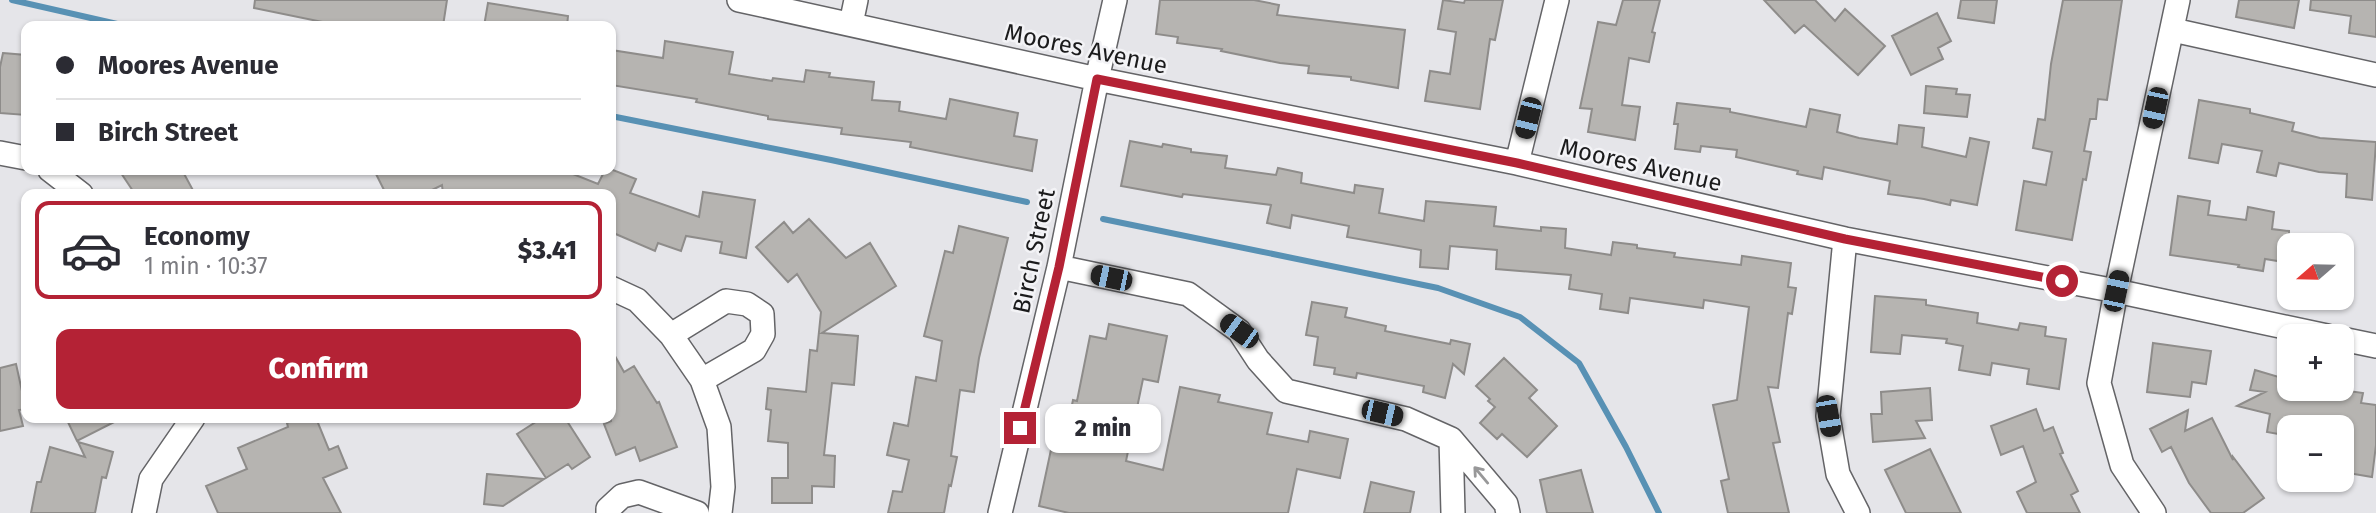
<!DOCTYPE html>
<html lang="en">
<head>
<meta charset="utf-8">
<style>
  :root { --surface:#fff; --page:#f7f7f7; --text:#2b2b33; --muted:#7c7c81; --line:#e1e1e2; --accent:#b42235 }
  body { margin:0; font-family:"Fira Sans",sans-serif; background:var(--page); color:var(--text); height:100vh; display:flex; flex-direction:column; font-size:26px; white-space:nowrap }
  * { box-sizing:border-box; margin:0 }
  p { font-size:23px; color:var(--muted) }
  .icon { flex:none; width:38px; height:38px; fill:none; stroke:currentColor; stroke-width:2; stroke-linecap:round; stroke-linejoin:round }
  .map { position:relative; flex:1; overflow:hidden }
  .details { position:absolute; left:21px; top:189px; width:595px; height:234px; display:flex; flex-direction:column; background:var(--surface); border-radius:14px; box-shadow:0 2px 5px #0004 }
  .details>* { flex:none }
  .guide { position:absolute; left:21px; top:21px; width:595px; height:154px; border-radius:14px; box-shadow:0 2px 5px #0004; display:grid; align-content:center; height:154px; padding:0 35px; background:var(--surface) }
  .needle { width:46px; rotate:250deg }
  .fabs { position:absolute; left:2277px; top:233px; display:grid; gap:14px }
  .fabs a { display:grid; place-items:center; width:77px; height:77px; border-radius:14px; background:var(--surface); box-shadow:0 2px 5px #0004; font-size:35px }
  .end { position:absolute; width:32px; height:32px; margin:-16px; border:9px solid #b42235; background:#fff; box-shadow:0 0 0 4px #fff }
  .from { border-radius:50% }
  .bubble { position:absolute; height:49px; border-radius:14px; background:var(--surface); box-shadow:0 2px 5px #0004; font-size:23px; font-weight:800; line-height:49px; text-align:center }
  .car { position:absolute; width:21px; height:42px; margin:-21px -10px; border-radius:9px; box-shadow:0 0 5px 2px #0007; background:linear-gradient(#222 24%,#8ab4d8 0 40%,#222 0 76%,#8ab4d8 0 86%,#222 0) }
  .guide b { display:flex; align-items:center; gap:24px; height:66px; font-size:26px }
  .guide b+b { border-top:2px solid var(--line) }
  .guide i { width:18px; height:18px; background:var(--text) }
  ul { padding:12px 0 0; list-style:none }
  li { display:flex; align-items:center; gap:21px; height:98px; margin:0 14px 10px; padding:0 21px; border:4px solid transparent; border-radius:14px }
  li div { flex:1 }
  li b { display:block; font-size:26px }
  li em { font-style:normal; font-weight:800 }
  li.on { border-color:var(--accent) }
  li>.icon { width:63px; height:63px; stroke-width:1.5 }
  .primary-button { display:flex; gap:14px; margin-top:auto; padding:14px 35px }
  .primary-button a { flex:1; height:80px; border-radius:14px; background:var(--accent); color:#fff; font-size:28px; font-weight:800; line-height:80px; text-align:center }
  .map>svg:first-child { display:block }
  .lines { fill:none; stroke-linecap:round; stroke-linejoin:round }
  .stream { stroke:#5891b4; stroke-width:6 }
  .building { fill:#b6b4b1; stroke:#8e8c8a; stroke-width:2 }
  .minor-casing { stroke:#646467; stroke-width:26 }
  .minor { stroke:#fff; stroke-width:23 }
  .oneway { stroke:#989899 }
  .route { stroke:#b42235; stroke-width:9 }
  .labels { text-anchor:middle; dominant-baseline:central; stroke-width:5; stroke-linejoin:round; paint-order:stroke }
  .street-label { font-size:24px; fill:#1b1b1c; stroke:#f3f3f6 }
</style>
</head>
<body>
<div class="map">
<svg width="2376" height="513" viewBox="0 0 2376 513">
  <rect width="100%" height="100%" fill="#e5e5e9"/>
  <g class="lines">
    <path class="stream" d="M 12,0 L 126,26
      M 611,116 L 831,160 L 1027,202
      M 1103,219 L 1438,288 L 1520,317 L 1579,363 L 1626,447 L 1659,513"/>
  </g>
  <path class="building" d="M 255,0 L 447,0 L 443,26 L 342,26 L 254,8 Z
    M 1160,0 L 1254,0 L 1279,5 L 1277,15 L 1405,30 L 1398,88 L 1351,80 L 1351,77 L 1308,73 L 1309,66 L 1280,63 L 1221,51 L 1222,49 L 1177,43 L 1178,37 L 1156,34 Z
    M 1443,0 L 1464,3 L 1465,0 L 1503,0 L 1495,40 L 1490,39 L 1480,109 L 1425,101 L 1430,71 L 1450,74 L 1456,32 L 1438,29 Z
    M 1623,0 L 1660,0 L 1652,32 L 1655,33 L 1649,62 L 1629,58 L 1622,105 L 1640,107 L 1635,140 L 1588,132 L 1592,109 L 1580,108 L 1598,22 L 1616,25 Z
    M 1764,0 L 1815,0 L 1835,21 L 1845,9 L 1885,46 L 1858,75 L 1804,25 L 1795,33 Z
    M 1961,0 L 1997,0 L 1994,23 L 1958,18 Z
    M 2063,0 L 2122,0 L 2107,100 L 2098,99 L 2096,119 L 2090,119 L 2084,151 L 2091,152 L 2086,180 L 2083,179 L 2072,240 L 2016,230 L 2024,181 L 2046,185 L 2052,152 L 2033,148 L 2038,119 L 2045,120 L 2051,64 Z
    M 2239,0 L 2299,0 L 2294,28 L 2236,17 Z
    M 2311,0 L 2376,0 L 2376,37 L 2349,33 L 2351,16 L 2310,10 Z
    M 488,3 L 568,16 L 567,26 L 484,26 Z
    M 1937,13 L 1951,41 L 1938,48 L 1943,59 L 1911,75 L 1892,36 Z
    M 665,41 L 733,52 L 729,74 L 772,81 L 773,78 L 804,82 L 806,70 L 830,73 L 829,77 L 874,82 L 872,100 L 900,102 L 899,111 L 946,119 L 950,99 L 1018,113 L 1014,136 L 1037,140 L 1032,171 L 910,147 L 911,142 L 841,134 L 842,128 L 768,119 L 768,116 L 696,102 L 697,99 L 611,85 L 611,50 L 663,58 Z
    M 3,53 L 26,55 L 26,115 L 0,113 L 0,67 Z
    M 1926,86 L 1957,89 L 1956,94 L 1970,95 L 1967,117 L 1924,113 Z
    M 2199,100 L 2250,109 L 2250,113 L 2294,123 L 2292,131 L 2320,138 L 2376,142 L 2372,200 L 2346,197 L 2347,174 L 2319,172 L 2279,163 L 2276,176 L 2257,172 L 2262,151 L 2222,144 L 2218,163 L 2189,158 Z
    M 1677,103 L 1730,109 L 1730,112 L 1806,127 L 1810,109 L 1840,115 L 1837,132 L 1859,138 L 1897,144 L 1899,125 L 1924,128 L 1922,147 L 1966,157 L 1970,138 L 1989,142 L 1977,205 L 1951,200 L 1950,205 L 1924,199 L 1888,194 L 1890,181 L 1824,167 L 1822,179 L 1797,174 L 1798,171 L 1736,157 L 1737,150 L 1701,146 L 1700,152 L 1675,149 L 1678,124 L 1674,124 Z
    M 1130,141 L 1162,147 L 1163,144 L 1191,149 L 1191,152 L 1227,156 L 1225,168 L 1276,175 L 1278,168 L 1302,173 L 1301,183 L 1354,193 L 1355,185 L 1383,189 L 1379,213 L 1424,221 L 1426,201 L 1496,207 L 1494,226 L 1541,231 L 1541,227 L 1566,229 L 1565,248 L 1611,255 L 1613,242 L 1637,245 L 1637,248 L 1675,253 L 1674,257 L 1741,265 L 1742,256 L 1791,263 L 1788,287 L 1796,288 L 1792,314 L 1788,313 L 1778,388 L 1768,387 L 1780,442 L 1773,443 L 1789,513 L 1728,513 L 1721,481 L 1729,479 L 1713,405 L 1737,400 L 1749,307 L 1704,300 L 1703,308 L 1630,298 L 1628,313 L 1600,309 L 1602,294 L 1569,289 L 1571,275 L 1496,269 L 1497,250 L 1450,246 L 1448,269 L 1420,267 L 1421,250 L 1347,237 L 1349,226 L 1292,215 L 1290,228 L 1267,223 L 1271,205 L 1183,194 L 1182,197 L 1121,186 Z
    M 119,170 L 182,170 L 195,194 L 135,194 Z
    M 374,170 L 563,170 L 598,184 L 605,170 L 613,170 L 636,179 L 630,193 L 699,217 L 703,192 L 755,200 L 746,258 L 720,253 L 722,242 L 686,236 L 681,251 L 658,243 L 655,251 L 611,232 L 611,194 L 443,194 L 442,185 L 424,194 L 386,194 Z
    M 2178,196 L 2210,201 L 2208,215 L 2246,220 L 2248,207 L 2274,212 L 2272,229 L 2289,231 L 2289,263 L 2265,259 L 2263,271 L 2238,267 L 2239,265 L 2170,255 Z
    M 809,219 L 846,258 L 870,243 L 896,286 L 822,333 L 858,336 L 854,385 L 832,383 L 824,455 L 835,456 L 834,487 L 812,486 L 812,503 L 772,503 L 772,478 L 788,478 L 788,443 L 768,441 L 771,410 L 766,409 L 768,388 L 806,392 L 810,350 L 817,351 L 821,312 L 797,274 L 788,282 L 756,247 L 784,222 L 793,233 Z
    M 959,226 L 1008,238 L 979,358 L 974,392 L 960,390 L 951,456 L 957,457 L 951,486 L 949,485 L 944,513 L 888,513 L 893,491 L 902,492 L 909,460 L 887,455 L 894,423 L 908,426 L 916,377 L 936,381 L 942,341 L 924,336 L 945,251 L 953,253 Z
    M 1875,296 L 1926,300 L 1926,305 L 1978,313 L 1977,323 L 2018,330 L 2020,323 L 2046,327 L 2045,336 L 2066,339 L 2059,389 L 2027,384 L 2029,369 L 1992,363 L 1990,375 L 1959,370 L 1963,346 L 1946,343 L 1947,339 L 1902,335 L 1900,354 L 1871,352 Z
    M 1312,302 L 1347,308 L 1345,317 L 1386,326 L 1385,331 L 1450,344 L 1451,340 L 1470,344 L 1464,374 L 1453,364 L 1445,398 L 1423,392 L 1424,386 L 1357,373 L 1356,378 L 1334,374 L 1335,368 L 1314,365 L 1318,337 L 1306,335 Z
    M 1109,324 L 1167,336 L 1158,382 L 1143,379 L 1126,461 L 1163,470 L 1180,387 L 1220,395 L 1218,402 L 1272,413 L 1267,434 L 1308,442 L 1310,431 L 1348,439 L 1340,478 L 1297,469 L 1288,513 L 1069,513 L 1039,506 L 1052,445 L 1063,447 L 1073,400 L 1077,401 L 1090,336 L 1106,339 Z
    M 2153,343 L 2211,351 L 2206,384 L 2192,382 L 2190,397 L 2147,392 Z
    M 611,349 L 624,372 L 634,366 L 657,403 L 659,402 L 677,447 L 640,461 L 635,447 L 616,455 L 604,424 L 611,421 Z
    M 1504,358 L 1537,390 L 1529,398 L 1557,426 L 1527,457 L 1502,434 L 1497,439 L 1480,423 L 1495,407 L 1488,401 L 1490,399 L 1476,386 Z
    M 16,364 L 26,409 L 19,410 L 23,426 L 0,431 L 0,368 Z
    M 2255,370 L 2289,380 L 2289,388 L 2328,388 L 2363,393 L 2361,403 L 2376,405 L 2376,445 L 2372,477 L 2342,472 L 2342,427 L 2289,427 L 2289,436 L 2267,432 L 2270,414 L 2237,406 L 2265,392 L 2250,390 Z
    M 1930,388 L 1932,420 L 1916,421 L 1925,438 L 1873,442 L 1871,414 L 1882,414 L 1881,392 Z
    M 2036,409 L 2044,431 L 2053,427 L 2063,453 L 2060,454 L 2078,491 L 2071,495 L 2080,513 L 2027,513 L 2017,492 L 2036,482 L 2023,446 L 2001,455 L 1991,426 Z
    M 2188,410 L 2185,431 L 2212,418 L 2233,460 L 2233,457 L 2264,498 L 2243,513 L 2211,513 L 2189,483 L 2171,447 L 2162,452 L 2150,429 Z
    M 66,418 L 122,418 L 77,441 Z
    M 298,418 L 316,418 L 329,450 L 338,446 L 347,468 L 323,478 L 341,513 L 218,513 L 206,486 L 247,469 L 238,448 L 288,427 L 287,423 Z
    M 542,418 L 565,418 L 590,457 L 572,469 L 568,464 L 546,478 L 517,434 Z
    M 78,442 L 113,452 L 106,478 L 102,477 L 95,513 L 31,513 L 37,482 L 41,482 L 50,447 L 85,457 Z
    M 1930,449 L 1961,513 L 1906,513 L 1885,470 Z
    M 1581,470 L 1593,513 L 1547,513 L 1540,480 Z
    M 487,474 L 544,479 L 503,506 L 484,504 Z
    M 1371,482 L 1414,492 L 1410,513 L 1364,513 Z"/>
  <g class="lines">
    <g class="minor-casing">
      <path id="minor" d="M 739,0 L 1097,79 L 1517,163 L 1845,239 L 2116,291 L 2327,336
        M 851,24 L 856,0
        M 2173,30 L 2376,75
        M 0,153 L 26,158
        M 1517,163 L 1557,0
        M 50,170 L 81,194
        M 1845,239 L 1828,416 L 1838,474 L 1858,513
        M 1059,267 L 1188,294 L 1239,331 L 1258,360 L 1286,391 L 1406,419 L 1451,439 L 1506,504 L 1508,513
        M 611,288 L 637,300 L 671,335 L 702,380 L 719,427 L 723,487 L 720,513
        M 671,335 L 726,301 L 747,304 L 762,314 L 763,334 L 754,350 L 702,380
        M 2342,339 L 2376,346
        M 1451,439 L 1453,513
        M 144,513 L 151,479 L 193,418
        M 608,513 L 608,509 L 622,496 L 639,492 L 697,513
        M 1000,513 L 1059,267 L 1097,79 L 1115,0
        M 2154,513 L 2122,465 L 2099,383 L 2116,291 L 2178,0"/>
    </g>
    <use href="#minor" class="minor"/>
  </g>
  <defs><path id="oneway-shaft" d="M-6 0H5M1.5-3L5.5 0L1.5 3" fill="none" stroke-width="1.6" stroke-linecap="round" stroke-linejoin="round" transform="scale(1.75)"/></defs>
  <use class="oneway" href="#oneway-shaft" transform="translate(1481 475) rotate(-130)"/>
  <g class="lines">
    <path class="route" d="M 1020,428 L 1059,267 L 1097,79 L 1517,163 L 1845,239 L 2062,281"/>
  </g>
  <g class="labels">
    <g class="street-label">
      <text transform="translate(1086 49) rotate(12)">Moores Avenue</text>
      <text transform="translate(1641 165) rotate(13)">Moores Avenue</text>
      <text transform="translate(1034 251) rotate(-78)">Birch Street</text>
    </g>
  </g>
</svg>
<div class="fabs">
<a><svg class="needle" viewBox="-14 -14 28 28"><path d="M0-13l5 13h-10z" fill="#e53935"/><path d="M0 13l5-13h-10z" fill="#7c7c81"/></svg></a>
<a>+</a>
<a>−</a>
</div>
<i class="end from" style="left:2062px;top:281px"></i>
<i class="end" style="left:1020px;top:428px"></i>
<div class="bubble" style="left:1045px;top:404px;width:116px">2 min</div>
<i class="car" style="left:2155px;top:108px;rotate:192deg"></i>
<i class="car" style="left:1528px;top:118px;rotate:194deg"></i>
<i class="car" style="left:1111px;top:278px;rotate:282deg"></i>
<i class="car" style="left:2116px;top:291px;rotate:12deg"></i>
<i class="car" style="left:1239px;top:331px;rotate:306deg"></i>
<i class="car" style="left:1382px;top:413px;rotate:103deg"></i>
<i class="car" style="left:1828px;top:416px;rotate:170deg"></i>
<div class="guide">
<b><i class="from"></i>Moores Avenue</b>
<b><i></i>Birch Street</b>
</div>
<section class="details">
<ul>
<li class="on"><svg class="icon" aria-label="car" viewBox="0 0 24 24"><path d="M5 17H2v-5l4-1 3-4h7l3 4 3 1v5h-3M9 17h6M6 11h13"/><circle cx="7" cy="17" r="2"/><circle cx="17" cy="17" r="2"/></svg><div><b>Economy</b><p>1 min · 10:37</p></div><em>$3.41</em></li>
</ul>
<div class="primary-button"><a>Confirm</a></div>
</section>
</div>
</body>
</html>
